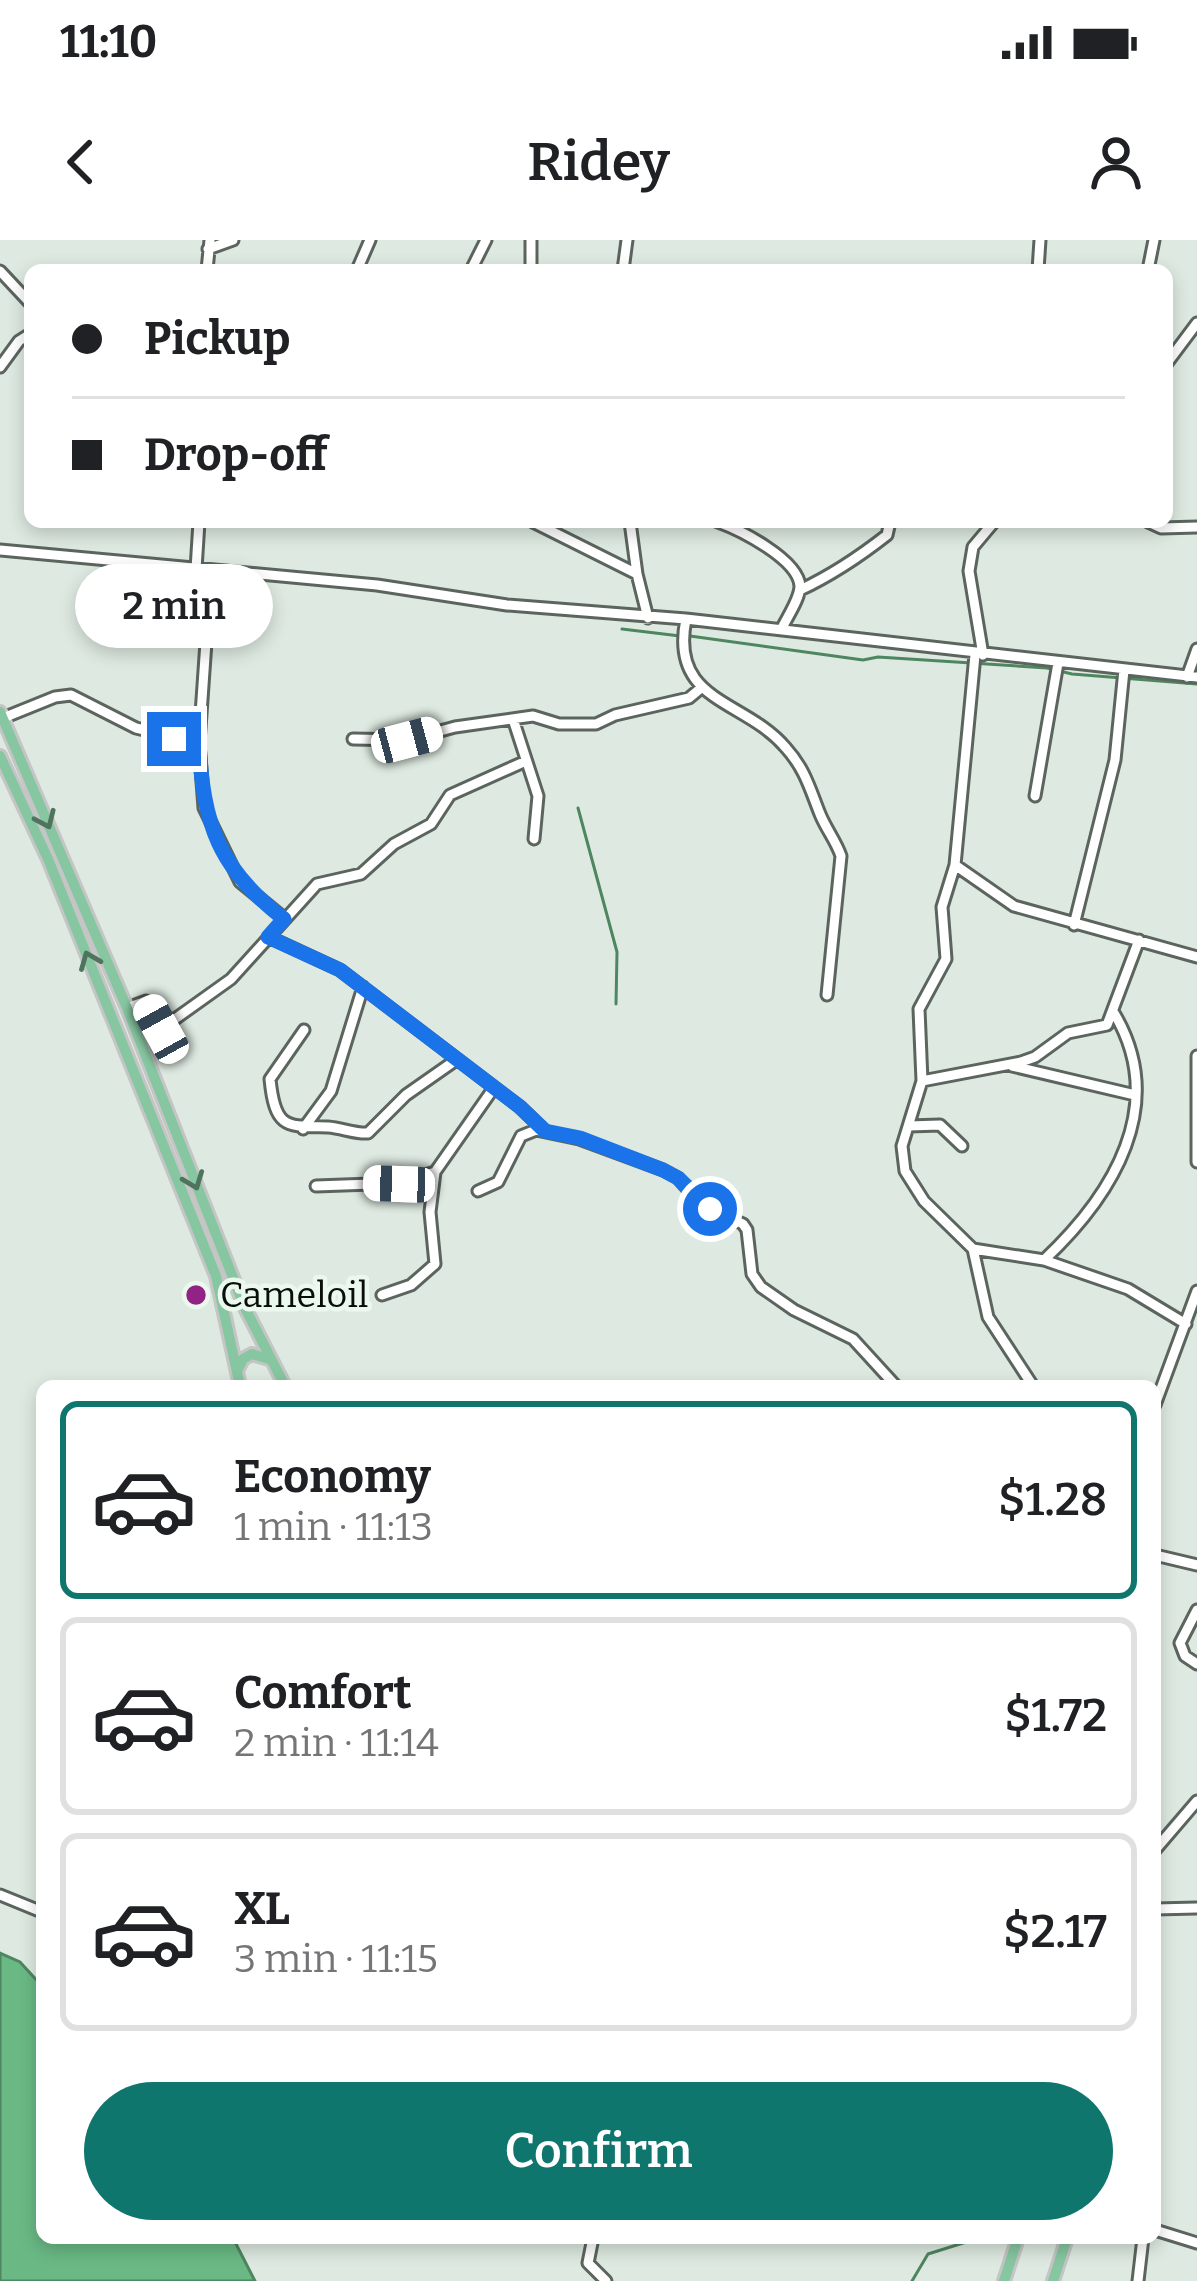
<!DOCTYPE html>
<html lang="en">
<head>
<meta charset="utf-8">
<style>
  :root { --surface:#fff; --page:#f6f6f6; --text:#202124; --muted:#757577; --line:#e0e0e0; --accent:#0f766e }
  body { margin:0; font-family:Bitter,serif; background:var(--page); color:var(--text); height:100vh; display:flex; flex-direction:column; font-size:45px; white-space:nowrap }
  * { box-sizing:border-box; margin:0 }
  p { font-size:39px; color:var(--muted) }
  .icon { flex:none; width:66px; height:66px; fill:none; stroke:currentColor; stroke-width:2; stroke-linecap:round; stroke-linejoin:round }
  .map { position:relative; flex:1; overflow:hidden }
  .side { position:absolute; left:36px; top:1140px; width:1125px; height:864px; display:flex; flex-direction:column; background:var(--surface); border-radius:18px; box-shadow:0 6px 18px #0003 }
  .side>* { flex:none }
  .guide { position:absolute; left:24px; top:24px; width:1149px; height:264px; border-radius:18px; box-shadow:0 6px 18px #0003; display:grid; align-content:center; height:264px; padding:0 48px; background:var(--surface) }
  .end { position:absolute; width:54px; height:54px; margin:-27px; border:15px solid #1a73e8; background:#fff; box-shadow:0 0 0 6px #fff }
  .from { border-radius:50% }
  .bubble { position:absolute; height:84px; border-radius:42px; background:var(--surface); box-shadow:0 6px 18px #0003; font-size:39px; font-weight:600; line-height:84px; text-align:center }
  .car { position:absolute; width:36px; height:72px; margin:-36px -18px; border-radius:15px; box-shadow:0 0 9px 3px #0007; background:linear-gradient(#fff 24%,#345 0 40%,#fff 0 76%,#345 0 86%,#fff 0) }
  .guide b { display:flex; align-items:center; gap:42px; height:114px; font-size:45px }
  .guide b+b { border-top:3px solid var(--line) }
  .guide i { width:30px; height:30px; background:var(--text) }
  ul { padding:21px 0 0; list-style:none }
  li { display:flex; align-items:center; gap:36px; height:198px; margin:0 24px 18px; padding:0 24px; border:6px solid var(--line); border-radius:18px }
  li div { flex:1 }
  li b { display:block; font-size:45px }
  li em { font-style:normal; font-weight:600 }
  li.active { border-color:var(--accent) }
  li>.icon { width:108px; height:108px; stroke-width:1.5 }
  .action { display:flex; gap:24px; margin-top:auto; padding:24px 48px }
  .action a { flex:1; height:138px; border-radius:72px; background:var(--accent); color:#fff; font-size:48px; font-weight:600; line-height:138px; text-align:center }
  .status { display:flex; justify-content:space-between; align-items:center; height:84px; padding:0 60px; background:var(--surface); direction:ltr }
  .status svg { height:33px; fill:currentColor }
  header { display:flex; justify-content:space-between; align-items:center; height:156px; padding:0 48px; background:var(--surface); font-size:54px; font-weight:600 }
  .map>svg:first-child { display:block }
  .water { fill:#6ab985; stroke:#4d8660; stroke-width:3 }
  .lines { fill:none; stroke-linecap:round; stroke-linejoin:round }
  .stream { stroke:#4d8660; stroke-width:3 }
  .minor-casing { stroke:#5b655e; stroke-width:15 }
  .major-casing { stroke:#c4c5c4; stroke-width:16 }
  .minor { stroke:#fff; stroke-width:9 }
  .major { stroke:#86c7a1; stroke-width:10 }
  .oneway { stroke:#4e745e }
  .route { stroke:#1a73e8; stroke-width:15 }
  .poi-dot { fill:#922384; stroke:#ebf8ee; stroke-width:4.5 }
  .labels { text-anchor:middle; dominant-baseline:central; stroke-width:9; stroke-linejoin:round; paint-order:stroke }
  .poi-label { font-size:36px; fill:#0a0e0b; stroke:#ebf8ee; text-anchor:start }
</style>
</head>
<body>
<div class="status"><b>11:10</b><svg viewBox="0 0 49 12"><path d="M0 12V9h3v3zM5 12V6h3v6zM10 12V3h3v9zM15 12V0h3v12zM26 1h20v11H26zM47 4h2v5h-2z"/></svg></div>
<header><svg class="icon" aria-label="back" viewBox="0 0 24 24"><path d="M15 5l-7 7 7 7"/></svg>Ridey<svg class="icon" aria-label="person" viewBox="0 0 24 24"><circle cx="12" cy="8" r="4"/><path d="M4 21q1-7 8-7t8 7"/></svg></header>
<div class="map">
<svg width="1197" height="2041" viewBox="0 0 1197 2041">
  <rect width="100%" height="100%" fill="#deeae1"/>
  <path class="water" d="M 0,1713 L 20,1722 L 42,1746 L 42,1998 L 233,1998 L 255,2041 L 0,2041 Z"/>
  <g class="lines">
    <path class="stream" d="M 622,389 L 680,396
      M 690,396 L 863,420 L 878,417 L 1047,428 L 1072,434 L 1197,444
      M 578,568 L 617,712 L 616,764
      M 912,2041 L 928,2014 L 979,1998"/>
    <g class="minor-casing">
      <path id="minor" d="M 208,9 L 233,0
        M 207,30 L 210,0
        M 357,30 L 370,0
        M 471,30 L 486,0
        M 531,30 L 531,0
        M 623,30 L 627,0
        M 1038,30 L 1040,0
        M 1148,30 L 1154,0
        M 0,31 L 30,63
        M 1167,123 L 1197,83
        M 0,127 L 19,101 L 30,94
        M 199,282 L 196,329 L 206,402 L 199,503 L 204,568 L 240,642 L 284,678
        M 533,282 L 637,334 L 648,378
        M 630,282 L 637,334
        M 718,282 C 740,290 798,319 800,346 C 800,359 787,377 781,390
        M 1148,282 L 1161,288 L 1197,287
        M 0,310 L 377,345 L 507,365 L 686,379 L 1197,437
        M 800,350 C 832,335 859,317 887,295 L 890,282
        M 686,379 C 669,463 745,459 786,508 C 805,529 810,549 820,574 C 826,589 836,601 841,616 L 827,755
        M 975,415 L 955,625 L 942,667 L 946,719 L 919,769 L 922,841 L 902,906 L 905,931 L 924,961 L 973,1009 L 1044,1020 L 1128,1049 L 1186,1084
        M 983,415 L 969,331 L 973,307 L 994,282
        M 1187,437 L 1197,409
        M 3,478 L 55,457 L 71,455 L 136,488 L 199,503
        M 513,479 L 538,556 L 534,599
        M 353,499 L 407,500 L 455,487 L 533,476 L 559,484 L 596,484 L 615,475 L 689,458 L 701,448
        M 1035,556 L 1058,423
        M 955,625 L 1014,666 L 1197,717
        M 1074,685 L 1115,520 L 1124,430
        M 269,697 L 340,730 L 520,867 L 545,891
        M 127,768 L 146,761 L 161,789 L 231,739 L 317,644 L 361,634 L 394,604 L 431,584 L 450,555 L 526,521
        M 304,790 L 270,839 C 275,890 287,886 328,887 C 342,888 355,894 368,893 L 406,855 L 456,820
        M 1197,816 L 1197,922
        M 1012,826 L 1135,855
        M 922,841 L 1021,822 L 1035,817 L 1068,793 L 1107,785 L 1139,700
        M 909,886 L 940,885 L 962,906
        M 303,889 L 331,851 L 363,747
        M 316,946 L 399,943 L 435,932 L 493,849
        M 478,951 L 498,942 L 521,896 L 536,890 L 579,899 L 663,930 L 678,938 L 702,965 L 743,984 L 747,990 L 752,1034 L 761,1047 L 794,1070 L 853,1099 L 896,1146
        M 973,1009 L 988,1077 L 1033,1146
        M 1044,1020 C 1113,955 1169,865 1114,773
        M 382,1055 L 411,1045 L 435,1024 L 430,972 L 435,932
        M 1155,1165 L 1197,1051
        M 1155,1315 L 1197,1325
        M 1197,1370 L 1180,1403 L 1185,1416 L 1197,1424
        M 1155,1610 L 1197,1561
        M 0,1655 L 42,1672
        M 1155,1669 L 1197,1668
        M 1155,1990 L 1197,2003
        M 593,1998 L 588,2023 L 606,2041
        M 1138,2041 L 1143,1998"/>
    </g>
    <g class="major-casing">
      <path id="major" d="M 0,472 L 127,768 L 245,1068 L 285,1146
        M 0,516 L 48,619 L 216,1036 L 240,1146
        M 238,1129 L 243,1119 L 252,1114 L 269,1119
        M 1004,2041 L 1018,1998
        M 1053,2041 L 1067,1998"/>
    </g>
    <use href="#minor" class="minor"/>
    <use href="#major" class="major"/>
  </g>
  <defs><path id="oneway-chevron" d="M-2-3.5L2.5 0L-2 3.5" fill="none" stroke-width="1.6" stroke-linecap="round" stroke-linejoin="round" transform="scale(3)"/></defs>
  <g class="oneway">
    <use href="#oneway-chevron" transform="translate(46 580) rotate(66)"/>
    <use href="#oneway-chevron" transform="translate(89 720) rotate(-112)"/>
    <use href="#oneway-chevron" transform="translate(194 941) rotate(69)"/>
  </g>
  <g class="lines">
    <path class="route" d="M 174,499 L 199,502 C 203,584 218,628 284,679 L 268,697 L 340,730 L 520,867 L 545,891 L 580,898 L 663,930 L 678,938 L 710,969"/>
  </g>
  <circle class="poi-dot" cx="196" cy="1055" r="12"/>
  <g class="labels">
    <g class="poi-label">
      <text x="220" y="1055">Cameloil</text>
    </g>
  </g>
</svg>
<i class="end from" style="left:710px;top:969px"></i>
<i class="end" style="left:174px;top:499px"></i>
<div class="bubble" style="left:75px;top:324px;width:198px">2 min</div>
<i class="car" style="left:407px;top:500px;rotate:75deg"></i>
<i class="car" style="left:161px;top:789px;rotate:331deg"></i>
<i class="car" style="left:399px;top:944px;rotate:272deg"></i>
<div class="guide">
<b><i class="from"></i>Pickup</b>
<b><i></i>Drop-off</b>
</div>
<section class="side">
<ul>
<li class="active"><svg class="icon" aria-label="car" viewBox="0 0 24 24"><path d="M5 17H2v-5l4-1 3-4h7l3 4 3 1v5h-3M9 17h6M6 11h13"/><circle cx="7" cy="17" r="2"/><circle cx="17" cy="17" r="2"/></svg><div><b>Economy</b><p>1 min · 11:13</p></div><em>$1.28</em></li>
<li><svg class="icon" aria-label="car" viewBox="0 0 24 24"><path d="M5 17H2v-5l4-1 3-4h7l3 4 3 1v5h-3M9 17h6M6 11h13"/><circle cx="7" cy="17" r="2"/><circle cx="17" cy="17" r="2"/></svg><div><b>Comfort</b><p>2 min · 11:14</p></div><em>$1.72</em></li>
<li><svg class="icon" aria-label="car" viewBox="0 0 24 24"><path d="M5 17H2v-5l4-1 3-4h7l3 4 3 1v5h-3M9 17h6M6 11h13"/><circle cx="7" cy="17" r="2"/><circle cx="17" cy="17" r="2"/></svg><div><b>XL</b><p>3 min · 11:15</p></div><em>$2.17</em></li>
</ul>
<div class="action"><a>Confirm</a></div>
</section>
</div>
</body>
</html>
